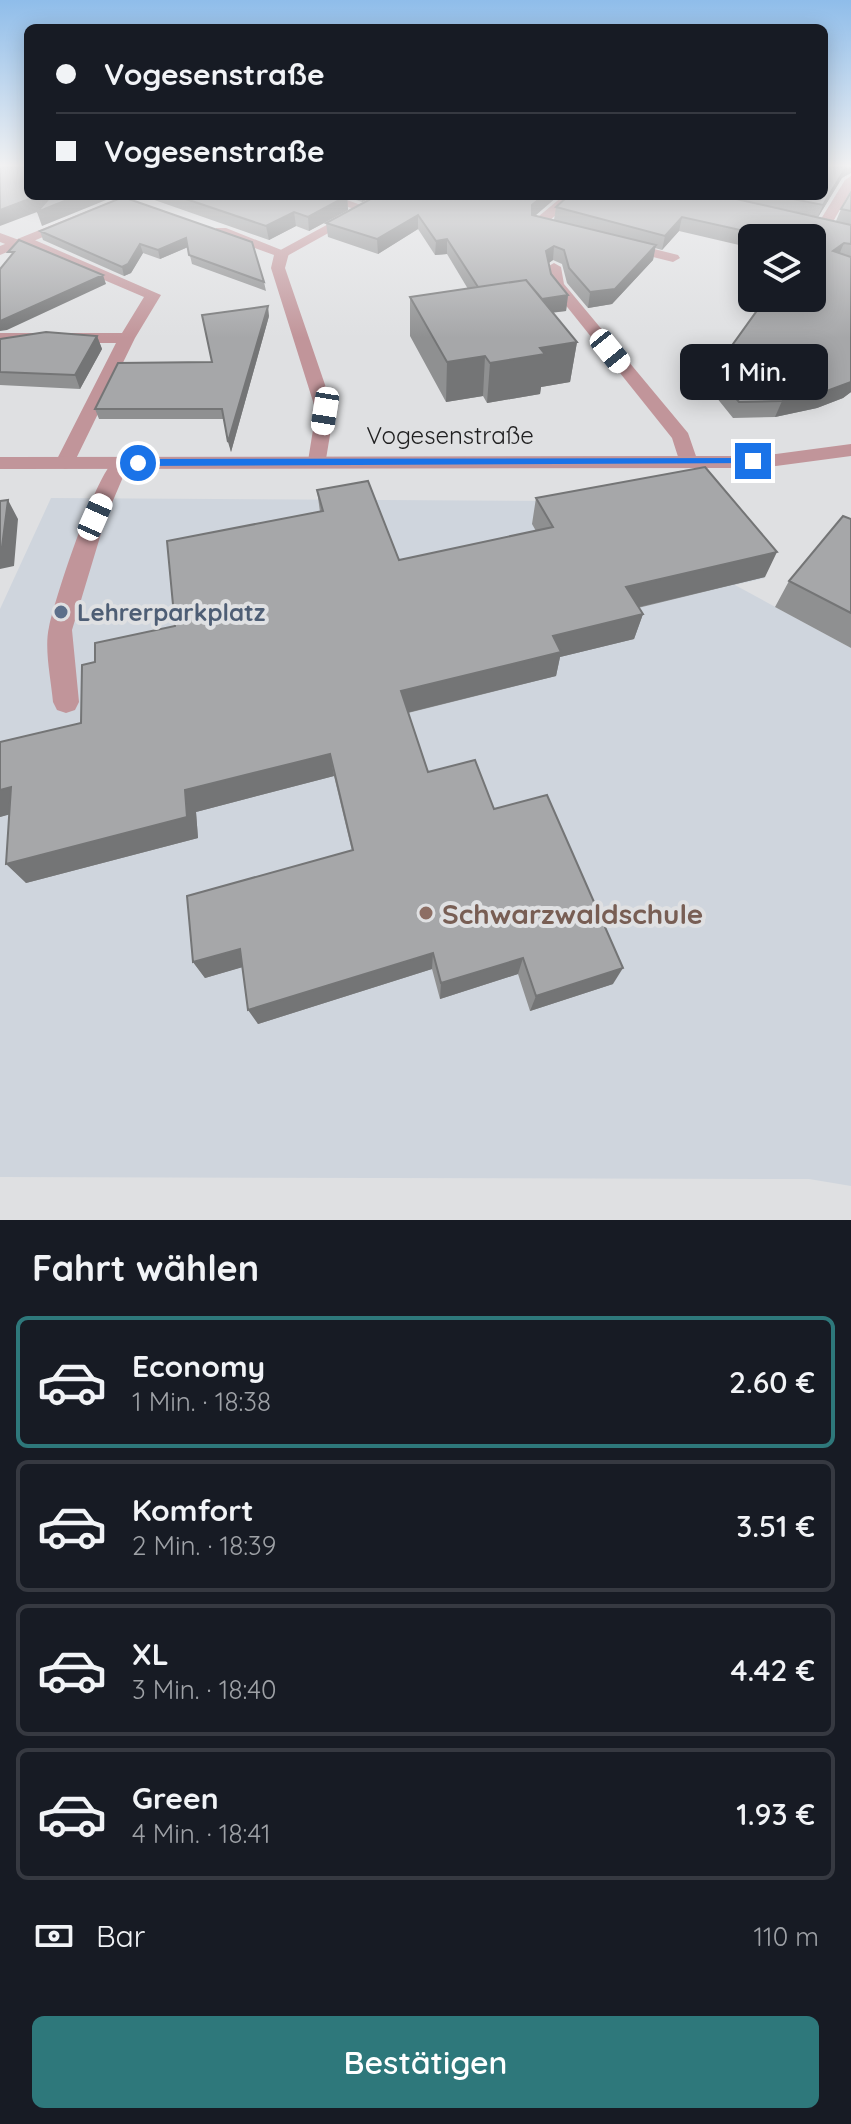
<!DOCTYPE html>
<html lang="de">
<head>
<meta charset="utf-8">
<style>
  :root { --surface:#171b24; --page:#20242c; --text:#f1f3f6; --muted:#9ea1a6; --line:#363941; --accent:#2e787b }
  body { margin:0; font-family:Quicksand,sans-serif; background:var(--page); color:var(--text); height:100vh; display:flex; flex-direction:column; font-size:30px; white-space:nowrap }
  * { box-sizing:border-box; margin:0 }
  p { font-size:26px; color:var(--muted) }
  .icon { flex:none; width:44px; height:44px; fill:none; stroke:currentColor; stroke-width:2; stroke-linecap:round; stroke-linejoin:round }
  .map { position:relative; height:1220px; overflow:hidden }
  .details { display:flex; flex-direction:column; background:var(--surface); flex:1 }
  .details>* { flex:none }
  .guide { position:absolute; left:24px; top:24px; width:804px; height:176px; border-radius:12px; box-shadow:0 4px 20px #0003; display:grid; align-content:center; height:176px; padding:0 32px; background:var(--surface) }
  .controls { position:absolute; left:738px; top:224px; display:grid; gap:16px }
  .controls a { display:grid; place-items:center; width:88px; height:88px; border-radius:12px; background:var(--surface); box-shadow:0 4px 20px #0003; font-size:40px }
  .end { position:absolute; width:36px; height:36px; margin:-18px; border:10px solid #1a73e8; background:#fff; box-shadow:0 0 0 4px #fff }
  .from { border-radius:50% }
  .bubble { position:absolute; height:56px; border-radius:12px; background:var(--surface); box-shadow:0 4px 20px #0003; font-size:26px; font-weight:600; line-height:56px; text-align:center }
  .car { position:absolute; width:24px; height:48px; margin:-24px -12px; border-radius:10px; box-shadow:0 0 6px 2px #0007; background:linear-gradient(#fff 24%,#345 0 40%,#fff 0 76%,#345 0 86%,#fff 0) }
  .guide b { display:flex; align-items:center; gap:28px; height:76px; font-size:30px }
  .guide b+b { border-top:2px solid var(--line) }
  .guide i { width:20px; height:20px; background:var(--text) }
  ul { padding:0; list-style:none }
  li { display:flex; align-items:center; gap:24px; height:132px; margin:0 16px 12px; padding:0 16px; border:4px solid var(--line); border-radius:12px }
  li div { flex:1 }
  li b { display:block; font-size:30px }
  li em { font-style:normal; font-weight:600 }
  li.selected { border-color:var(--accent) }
  li>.icon { width:72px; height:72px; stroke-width:1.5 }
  h2 { padding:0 32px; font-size:36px; line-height:96px }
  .pay { display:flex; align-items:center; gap:20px; height:88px; padding:0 32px; font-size:30px }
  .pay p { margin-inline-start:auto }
  .cta { display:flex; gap:16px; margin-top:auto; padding:16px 32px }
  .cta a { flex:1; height:92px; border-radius:12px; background:var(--accent); color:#fff; font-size:32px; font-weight:600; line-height:92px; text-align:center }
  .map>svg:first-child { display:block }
  .built { fill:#cfd5dd }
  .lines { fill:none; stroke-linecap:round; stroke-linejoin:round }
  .lane { fill:#c1959a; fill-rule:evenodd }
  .street { fill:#c1959a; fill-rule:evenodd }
  .wall { fill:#8f9091 }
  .shaded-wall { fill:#747576 }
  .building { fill:#a6a7a9; stroke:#747576; stroke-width:2 }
  .route { fill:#1a73e8 }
  .service-dot { fill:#5c6f8a; stroke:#dfe0e2; stroke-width:3 }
  .education-dot { fill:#8d6e63; stroke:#dfe0e2; stroke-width:3 }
  .labels { text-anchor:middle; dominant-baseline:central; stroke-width:8; stroke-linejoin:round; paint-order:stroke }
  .street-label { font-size:24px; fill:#1f1f20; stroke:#dfe0e2 }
  .service-label { font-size:24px; font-weight:bold; fill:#4e5e75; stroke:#dfe0e2; text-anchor:start }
  .near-education-label { font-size:28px; font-weight:bold; fill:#785e54; stroke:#dfe0e2; text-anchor:start }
</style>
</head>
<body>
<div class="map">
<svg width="851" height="1220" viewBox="0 0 851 1220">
  <rect width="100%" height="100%" fill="#dfe0e2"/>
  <path class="built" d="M 689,483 L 765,578 L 735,585 L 851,648 L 851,1186 L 809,1179 L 0,1177 L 0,609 L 51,498 L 560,501 L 599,486 Z"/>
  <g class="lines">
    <path class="lane" d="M 851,176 L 851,190 L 830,227 L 818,230 L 816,227 L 845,180 Z
      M 316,196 L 336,196 L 369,208 L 363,212 Z
      M 563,196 L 577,196 L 548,222 L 564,226 L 564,232 L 533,227 L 533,221 Z
      M 216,228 L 226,228 L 289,253 L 285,268 L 334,411 L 325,465 L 318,467 L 308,461 L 316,411 L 271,268 L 274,255 L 216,234 Z
      M 0,233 L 19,240 L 30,238 L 161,295 L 135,338 L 72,467 L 65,469 L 55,463 L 116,343 L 0,343 L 0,333 L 122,333 L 144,297 L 22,245 L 16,248 L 0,242 Z
      M 622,241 L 678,255 L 680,258 L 673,262 L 617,248 L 617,242 Z
      M 554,263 L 561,267 L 564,284 L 688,433 L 698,462 L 695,466 L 681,466 L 672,438 L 552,288 L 547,267 Z
      M 119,457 L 129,463 L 106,517 L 72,630 L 79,702 L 75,710 L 66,713 L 57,710 L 53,702 C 51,679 44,649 49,627 C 54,601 99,462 119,457 Z"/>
    <path class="street" d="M 124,196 L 141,196 L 0,255 L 0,246 Z
      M 380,196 L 395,196 L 287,256 L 282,257 L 275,253 Z
      M 851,444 L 851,456 L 776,466 L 730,468 L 0,469 L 0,457 L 730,456 L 776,454 Z"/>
  </g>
  <path class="wall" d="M 842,178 L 818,217 L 836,221 L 841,209 L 851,192 L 851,392 L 843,398 L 817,408 L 775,417 L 733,418 L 708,387 L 713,372 L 812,238 L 752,238 L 752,248 L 679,231 L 662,250 L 655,248 L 653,260 L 612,304 L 588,308 L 567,283 L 562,264 L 553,260 L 549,263 L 551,274 L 568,295 L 566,311 L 552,312 L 577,342 L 570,382 L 541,387 L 540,394 L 487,403 L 483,396 L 446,402 L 410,336 L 410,297 L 468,289 L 447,254 L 435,255 L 418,229 L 378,254 L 328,237 L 326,223 L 376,196 L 558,196 L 535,216 L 554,220 L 556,207 L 568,196 L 824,196 Z
    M 143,196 L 374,196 L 362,202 L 347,197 L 348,210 L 309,231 L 296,226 L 269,240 Z
    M 123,197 L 264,282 L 266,291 L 192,264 L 188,247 L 160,259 L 143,253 L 131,273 L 124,276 L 43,240 L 40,231 Z
    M 269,316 L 231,452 L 224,419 L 99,419 L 95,409 L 212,362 Z
    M 97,336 L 102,349 L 80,389 L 0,385 L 0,339 Z
    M 317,490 L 399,560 L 536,531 L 532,524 L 536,498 L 765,577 L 638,608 L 643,614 L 634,639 L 560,657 L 556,676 L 408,713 L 428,772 L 494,809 L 613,984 L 530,1011 L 518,974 L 440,999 L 432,969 L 258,1024 L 242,967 L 205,978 L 193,962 L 352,851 L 334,776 L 196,812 L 198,838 L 26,883 L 9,814 L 0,817 L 0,742 L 81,723 L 95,662 L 175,626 L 320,512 Z
    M 851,519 L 851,648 L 775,607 L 789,581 Z"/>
  <path class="shaded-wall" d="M 846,167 L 851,167 L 851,173 L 842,178 L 817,219 L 823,205 Z
    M 37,196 L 116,196 L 42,226 L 37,212 L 0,226 L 0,210 Z
    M 347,196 L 348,210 L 309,231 L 308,217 Z
    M 362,196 L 374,196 L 362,202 Z
    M 543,196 L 558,196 L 531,219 L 532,205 Z
    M 294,212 L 296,226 L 269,240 L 266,226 Z
    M 418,215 L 418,229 L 378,254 L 377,239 Z
    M 682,217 L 679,231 L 662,250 L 665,236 Z
    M 186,238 L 188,247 L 160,259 L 158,250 Z
    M 447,239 L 447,254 L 435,255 L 436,241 Z
    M 844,243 L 838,257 L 833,251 Z
    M 140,244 L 143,253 L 131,273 L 124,276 L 122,267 Z
    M 656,245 L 653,260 L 612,304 L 588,308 L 590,292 Z
    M 554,246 L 553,260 L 544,266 L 546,251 Z
    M 103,275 L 106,284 L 7,330 L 0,331 L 0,321 Z
    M 568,295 L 566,311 L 489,321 L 490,306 Z
    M 268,306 L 269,316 L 231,452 L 228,442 Z
    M 97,336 L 102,349 L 80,389 L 75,375 Z
    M 577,342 L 570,382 L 541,387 L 540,394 L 487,403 L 490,363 L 540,348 Z
    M 485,356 L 483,396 L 446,402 L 447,362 Z
    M 851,382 L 851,392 L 843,398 L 817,408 L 775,417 L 782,401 Z
    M 8,500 L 18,519 L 14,566 L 0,569 L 0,547 Z
    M 777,552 L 765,577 L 618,612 L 626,587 Z
    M 643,614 L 634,639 L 560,657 L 556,676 L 402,714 L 401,691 L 553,636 Z
    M 330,754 L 334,776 L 196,812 L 198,838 L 26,883 L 6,864 L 185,790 Z
    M 11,787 L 30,809 L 0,817 L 0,790 Z
    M 240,949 L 250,965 L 205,978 L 193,962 Z
    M 433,953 L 432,969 L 258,1024 L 248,1010 Z
    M 523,958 L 518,974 L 440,999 L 441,983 Z
    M 623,968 L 613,984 L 530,1011 L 536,996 Z"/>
  <path class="building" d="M 0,167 L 28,167 L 28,196 L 37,196 L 0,210 Z
    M 824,167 L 846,167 L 823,205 L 778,196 L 824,196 Z
    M 851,192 L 851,211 L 841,209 Z
    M 51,196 L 77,196 L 37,212 Z
    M 177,196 L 347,196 L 308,217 L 294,212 L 266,226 Z
    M 376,196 L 543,196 L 532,205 L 532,215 L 656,245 L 615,289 L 590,292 L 569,268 L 564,250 L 554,246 L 546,251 L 551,274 L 568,295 L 542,299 L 526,280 L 478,287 L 447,239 L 436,241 L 418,215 L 377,239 L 326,223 Z
    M 568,196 L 723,196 L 851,225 L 851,244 L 844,243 L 833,251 L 851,257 L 851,382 L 824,392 L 782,401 L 739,402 L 713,372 L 766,298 L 812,298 L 812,238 L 776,238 L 682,217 L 665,236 L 556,207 Z
    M 123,197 L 252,242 L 264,282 L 189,255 L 186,238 L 158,250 L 140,244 L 128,264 L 122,267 L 40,231 Z
    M 19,240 L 103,275 L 0,321 L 0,269 L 14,252 L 8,252 Z
    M 526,280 L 577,342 L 540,348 L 545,354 L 490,363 L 485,356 L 447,362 L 410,297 Z
    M 268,306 L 228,442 L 222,409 L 95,409 L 118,363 L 212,362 L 202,315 Z
    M 46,332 L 97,336 L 75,375 L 0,372 L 0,339 Z
    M 705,467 L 777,552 L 626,587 L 643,614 L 553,636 L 561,652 L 401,691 L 428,772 L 475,760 L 494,809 L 547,795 L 623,968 L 536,996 L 523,958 L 441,983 L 433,953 L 248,1010 L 240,949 L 193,962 L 187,896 L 353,850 L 330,754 L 185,790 L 187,817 L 6,864 L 11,787 L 0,790 L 0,742 L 81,723 L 82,665 L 95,662 L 95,643 L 175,626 L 167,541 L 323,511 L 317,490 L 368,481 L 399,560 L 553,527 L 536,498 Z
    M 8,500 L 2,547 L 0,547 L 0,501 Z
    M 843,516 L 851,519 L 851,613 L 789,581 Z"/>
  <linearGradient id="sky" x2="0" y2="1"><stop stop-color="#8fbdea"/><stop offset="0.49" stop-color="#f1f1f2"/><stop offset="1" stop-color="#f1f1f2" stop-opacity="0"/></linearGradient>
  <rect width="851" height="338" fill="url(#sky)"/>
  <path class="route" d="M 753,458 L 757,459 L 757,463 L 138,466 L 132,463 L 138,459 Z"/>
  <circle class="service-dot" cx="61" cy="612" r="8"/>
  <circle class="education-dot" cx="426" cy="913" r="8"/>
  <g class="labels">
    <g class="street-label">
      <text x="450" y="435">Vogesenstraße</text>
    </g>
    <g class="service-label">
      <text x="77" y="612">Lehrerparkplatz</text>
    </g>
    <g class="near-education-label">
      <text x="442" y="913">Schwarzwaldschule</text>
    </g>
  </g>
</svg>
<div class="controls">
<a><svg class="icon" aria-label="layers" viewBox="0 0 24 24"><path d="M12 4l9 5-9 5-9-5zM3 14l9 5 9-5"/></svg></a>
</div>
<i class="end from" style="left:138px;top:463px"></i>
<i class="end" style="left:753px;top:461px"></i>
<div class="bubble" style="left:680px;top:344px;width:148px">1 Min.</div>
<i class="car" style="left:610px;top:351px;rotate:141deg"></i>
<i class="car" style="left:325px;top:411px;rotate:189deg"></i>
<i class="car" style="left:95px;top:517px;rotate:24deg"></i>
<div class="guide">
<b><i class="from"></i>Vogesenstraße</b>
<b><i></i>Vogesenstraße</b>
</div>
</div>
<section class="details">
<h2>Fahrt wählen</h2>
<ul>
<li class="selected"><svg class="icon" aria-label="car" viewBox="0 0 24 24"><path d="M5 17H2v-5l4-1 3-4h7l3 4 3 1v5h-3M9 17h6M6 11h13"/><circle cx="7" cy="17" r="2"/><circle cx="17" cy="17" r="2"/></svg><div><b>Economy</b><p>1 Min. · 18:38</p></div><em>2.60 €</em></li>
<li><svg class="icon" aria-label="car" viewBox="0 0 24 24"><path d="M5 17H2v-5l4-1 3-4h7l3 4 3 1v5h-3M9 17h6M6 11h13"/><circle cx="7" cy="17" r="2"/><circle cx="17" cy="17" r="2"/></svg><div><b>Komfort</b><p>2 Min. · 18:39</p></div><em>3.51 €</em></li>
<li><svg class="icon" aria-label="car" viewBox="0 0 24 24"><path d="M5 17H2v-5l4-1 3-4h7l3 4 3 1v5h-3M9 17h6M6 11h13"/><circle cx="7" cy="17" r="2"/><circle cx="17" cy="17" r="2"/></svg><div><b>XL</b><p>3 Min. · 18:40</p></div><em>4.42 €</em></li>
<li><svg class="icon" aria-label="car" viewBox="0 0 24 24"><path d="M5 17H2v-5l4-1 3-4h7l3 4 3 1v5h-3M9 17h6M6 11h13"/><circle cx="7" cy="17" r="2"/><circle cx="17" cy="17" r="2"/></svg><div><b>Green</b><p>4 Min. · 18:41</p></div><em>1.93 €</em></li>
</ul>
<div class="pay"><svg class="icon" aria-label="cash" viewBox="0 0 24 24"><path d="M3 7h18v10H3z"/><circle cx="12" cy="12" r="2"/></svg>Bar<p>110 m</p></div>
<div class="cta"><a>Bestätigen</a></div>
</section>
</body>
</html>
